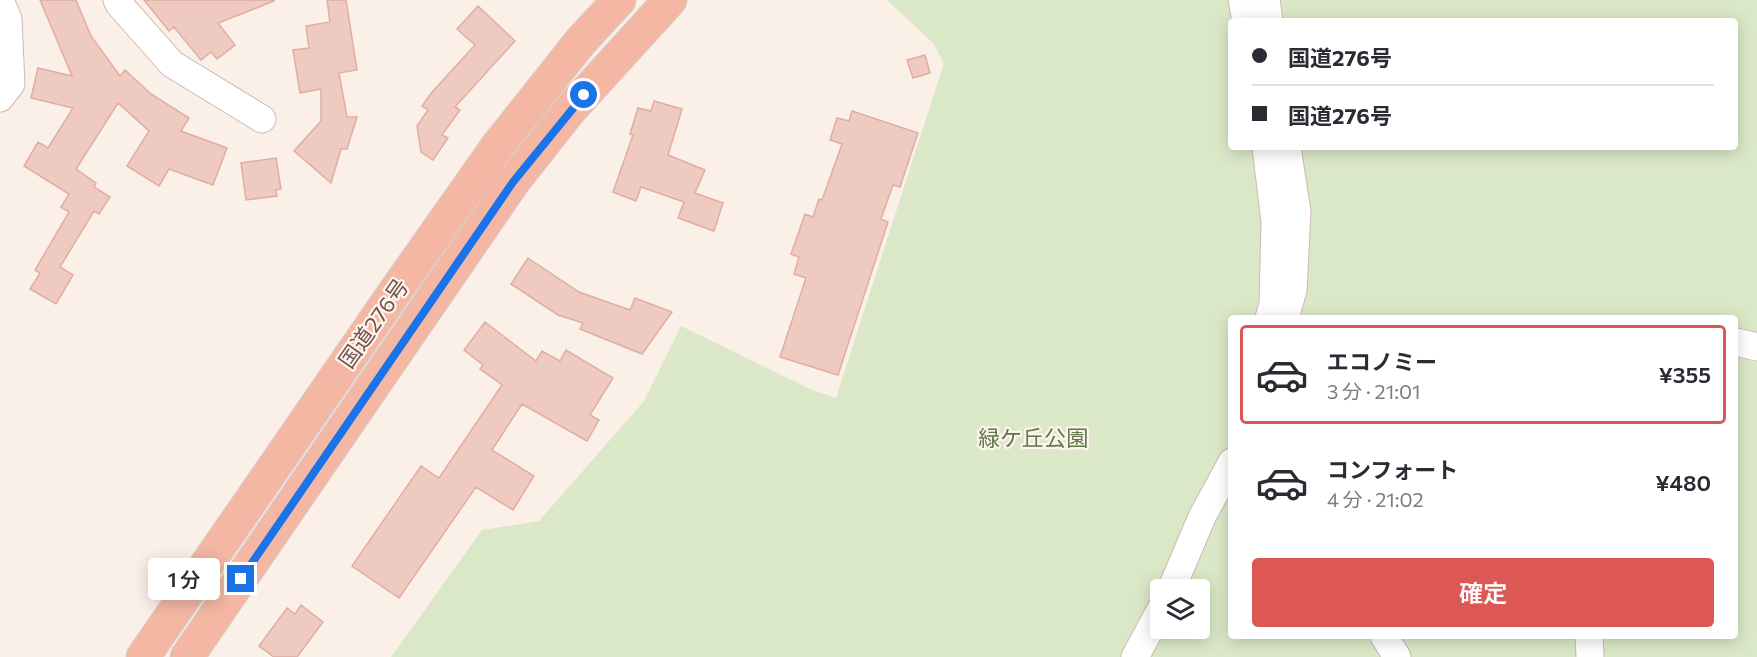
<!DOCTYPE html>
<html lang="ja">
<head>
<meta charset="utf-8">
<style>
  :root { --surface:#fff; --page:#f2f2f3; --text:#2b2b33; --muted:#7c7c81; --line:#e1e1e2; --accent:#dd5754 }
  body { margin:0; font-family:Commissioner,"Noto Sans JP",sans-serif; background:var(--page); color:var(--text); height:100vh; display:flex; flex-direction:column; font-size:22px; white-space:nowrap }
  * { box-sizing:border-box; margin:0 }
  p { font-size:20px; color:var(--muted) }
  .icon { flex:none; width:33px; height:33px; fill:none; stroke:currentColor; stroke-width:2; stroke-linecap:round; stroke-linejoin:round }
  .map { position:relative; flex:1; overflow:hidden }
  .side { position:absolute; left:1228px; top:315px; width:510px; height:324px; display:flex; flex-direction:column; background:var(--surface); border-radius:6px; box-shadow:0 3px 15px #0003 }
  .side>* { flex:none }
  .guide { position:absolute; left:1228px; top:18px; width:510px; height:132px; border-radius:6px; box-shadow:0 3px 15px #0003; display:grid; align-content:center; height:132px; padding:0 24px; background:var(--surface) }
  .tools { position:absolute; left:1150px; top:579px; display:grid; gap:12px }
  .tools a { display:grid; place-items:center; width:60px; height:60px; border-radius:6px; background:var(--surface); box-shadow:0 3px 15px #0003; font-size:30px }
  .end { position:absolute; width:27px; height:27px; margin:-14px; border:8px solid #1a73e8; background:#fff; box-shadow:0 0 0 3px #fff }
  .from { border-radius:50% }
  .bubble { position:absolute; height:42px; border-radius:6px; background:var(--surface); box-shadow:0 3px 15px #0003; font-size:20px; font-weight:600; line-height:42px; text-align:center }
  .guide b { display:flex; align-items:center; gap:21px; height:57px; font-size:22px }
  .guide b+b { border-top:2px solid var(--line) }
  .guide i { width:15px; height:15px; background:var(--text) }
  ul { padding:10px 0 0; list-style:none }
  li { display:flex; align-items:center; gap:18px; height:99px; margin:0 12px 9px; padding:0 12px; border:3px solid transparent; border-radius:6px }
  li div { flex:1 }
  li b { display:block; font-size:22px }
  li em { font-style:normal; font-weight:600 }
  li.on { border-color:var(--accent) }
  li>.icon { width:54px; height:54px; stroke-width:1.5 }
  .primary-button { display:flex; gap:12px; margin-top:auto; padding:12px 24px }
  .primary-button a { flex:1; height:69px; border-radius:6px; background:var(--accent); color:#fff; font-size:24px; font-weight:600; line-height:69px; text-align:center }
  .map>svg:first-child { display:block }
  .green { fill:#dbe8c7; fill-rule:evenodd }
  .building { fill:#efcac1; stroke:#e1ada2; stroke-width:1.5 }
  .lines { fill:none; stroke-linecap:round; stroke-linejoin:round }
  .minor-casing { stroke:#cfb8b1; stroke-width:29 }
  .trunk-casing { stroke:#d8cfcd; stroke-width:35 }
  .minor { stroke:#fff; stroke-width:27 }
  .trunk { stroke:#f3b7a3; stroke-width:33 }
  .route { stroke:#1a73e8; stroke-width:8 }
  .labels { text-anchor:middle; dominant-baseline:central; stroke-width:4.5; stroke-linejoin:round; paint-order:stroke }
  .street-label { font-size:22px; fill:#74534d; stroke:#fef4ee }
  .park-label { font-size:22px; fill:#5f7846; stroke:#fef4ee }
</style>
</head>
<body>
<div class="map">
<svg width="1757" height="657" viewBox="0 0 1757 657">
  <rect width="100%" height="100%" fill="#fbf0e8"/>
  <path class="green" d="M 887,0 L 1757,0 L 1757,657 L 391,657 L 482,530 L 539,521 L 644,401 L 681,326 L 810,389 L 836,398 L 944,63 L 933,43 ZM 1232,21 L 1736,21 L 1736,147 L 1232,147 ZM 1232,318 L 1736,318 L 1736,636 L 1232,636 ZM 1161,590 L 1200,590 L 1200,628 L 1161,628 Z"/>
  <path class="building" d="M 40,0 L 76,0 L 91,36 L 120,76 L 125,70 L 151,94 L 189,118 L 181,131 L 227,148 L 213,185 L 169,169 L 159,186 L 127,166 L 149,131 L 118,103 L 76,169 L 96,183 L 94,187 L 110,197 L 99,214 L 94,211 L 60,267 L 73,275 L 56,304 L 30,289 L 40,273 L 35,270 L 69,212 L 61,207 L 69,194 L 24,166 L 38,142 L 48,148 L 73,108 L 31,98 L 38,68 L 72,76 Z
    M 144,0 L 274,0 L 274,1 L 218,23 L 235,45 L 217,59 L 211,52 L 201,60 L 174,27 L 169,31 Z
    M 327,0 L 346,0 L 357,70 L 339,73 L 347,117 L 357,117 L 347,149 L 341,149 L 331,183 L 294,151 L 321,121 L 321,89 L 300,93 L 293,50 L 309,48 L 306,26 L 330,22 Z
    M 478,6 L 515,41 L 455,107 L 460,110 L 442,135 L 448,138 L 433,160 L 421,152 L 417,126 L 428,110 L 422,106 L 433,91 L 475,45 L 457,29 Z
    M 925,55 L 930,73 L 913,78 L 907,60 Z
    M 654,101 L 682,109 L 668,155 L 705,170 L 695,193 L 723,203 L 714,231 L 678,218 L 684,202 L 641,187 L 636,201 L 613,192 L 633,135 L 630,134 L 638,108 L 651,111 Z
    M 852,111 L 918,133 L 900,187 L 893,185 L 881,219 L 888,222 L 838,375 L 780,357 L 806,278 L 794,274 L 799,257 L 791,254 L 805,214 L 813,217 L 819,199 L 822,200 L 842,144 L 830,140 L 837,118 L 849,121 Z
    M 276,158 L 281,189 L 276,190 L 277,196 L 246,200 L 241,163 Z
    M 528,258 L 579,292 L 630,310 L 635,298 L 672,312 L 642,354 L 580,329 L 583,323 L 558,315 L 511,284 Z
    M 485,322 L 536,361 L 542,351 L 560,361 L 566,350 L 613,378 L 590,415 L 599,420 L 587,441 L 522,404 L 492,450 L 534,476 L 513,510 L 476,487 L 399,598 L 352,566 L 421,466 L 439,478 L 502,385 L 480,369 L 483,365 L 464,350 Z
    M 301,605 L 323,622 L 297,657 L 274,657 L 259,646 L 287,608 L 295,614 Z"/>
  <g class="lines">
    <g class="minor-casing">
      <path id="minor" d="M 117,0 L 119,4 L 172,64 L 262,119
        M 1242,0 L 1246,21
        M 1266,0 L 1269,21
        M 0,98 L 11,84 L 8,19 L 0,0
        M 1266,147 L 1275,222 L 1273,304 L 1269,318
        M 1285,318 L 1293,290 L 1297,212 L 1287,147
        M 1736,342 L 1757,347
        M 1171,590 L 1202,517 L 1232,462
        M 1384,636 L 1397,657
        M 1589,636 L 1590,657
        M 1135,657 L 1161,609"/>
    </g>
    <g class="trunk-casing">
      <path id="trunk" d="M 143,657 L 394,293 L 496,148 L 581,41 L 619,0
        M 187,657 L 513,182 L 569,111 L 670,0"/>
    </g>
    <use href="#minor" class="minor"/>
    <use href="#trunk" class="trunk"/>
  </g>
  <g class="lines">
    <path class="route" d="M 241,579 L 513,182 L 584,95"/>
  </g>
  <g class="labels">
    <g class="street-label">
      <text transform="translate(373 323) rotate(-55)">国道276号</text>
    </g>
    <g class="park-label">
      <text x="1033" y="437">緑ケ丘公園</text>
    </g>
  </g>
</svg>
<div class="tools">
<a><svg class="icon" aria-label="layers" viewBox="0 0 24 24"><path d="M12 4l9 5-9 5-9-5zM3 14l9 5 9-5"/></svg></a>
</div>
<i class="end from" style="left:584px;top:95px"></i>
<i class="end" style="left:241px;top:579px"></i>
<div class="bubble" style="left:148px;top:558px;width:72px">1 分</div>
<div class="guide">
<b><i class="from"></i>国道276号</b>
<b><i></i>国道276号</b>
</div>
<section class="side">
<ul>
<li class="on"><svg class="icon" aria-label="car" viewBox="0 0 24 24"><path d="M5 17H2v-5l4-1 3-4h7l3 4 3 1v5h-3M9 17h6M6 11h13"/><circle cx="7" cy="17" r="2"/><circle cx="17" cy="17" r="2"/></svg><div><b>エコノミー</b><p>3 分 · 21:01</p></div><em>¥355</em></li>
<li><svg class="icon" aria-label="car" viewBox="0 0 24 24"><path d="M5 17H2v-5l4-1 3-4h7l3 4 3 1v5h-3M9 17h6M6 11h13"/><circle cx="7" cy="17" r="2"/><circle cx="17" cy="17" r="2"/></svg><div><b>コンフォート</b><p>4 分 · 21:02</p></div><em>¥480</em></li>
</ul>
<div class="primary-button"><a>確定</a></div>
</section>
</div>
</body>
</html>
